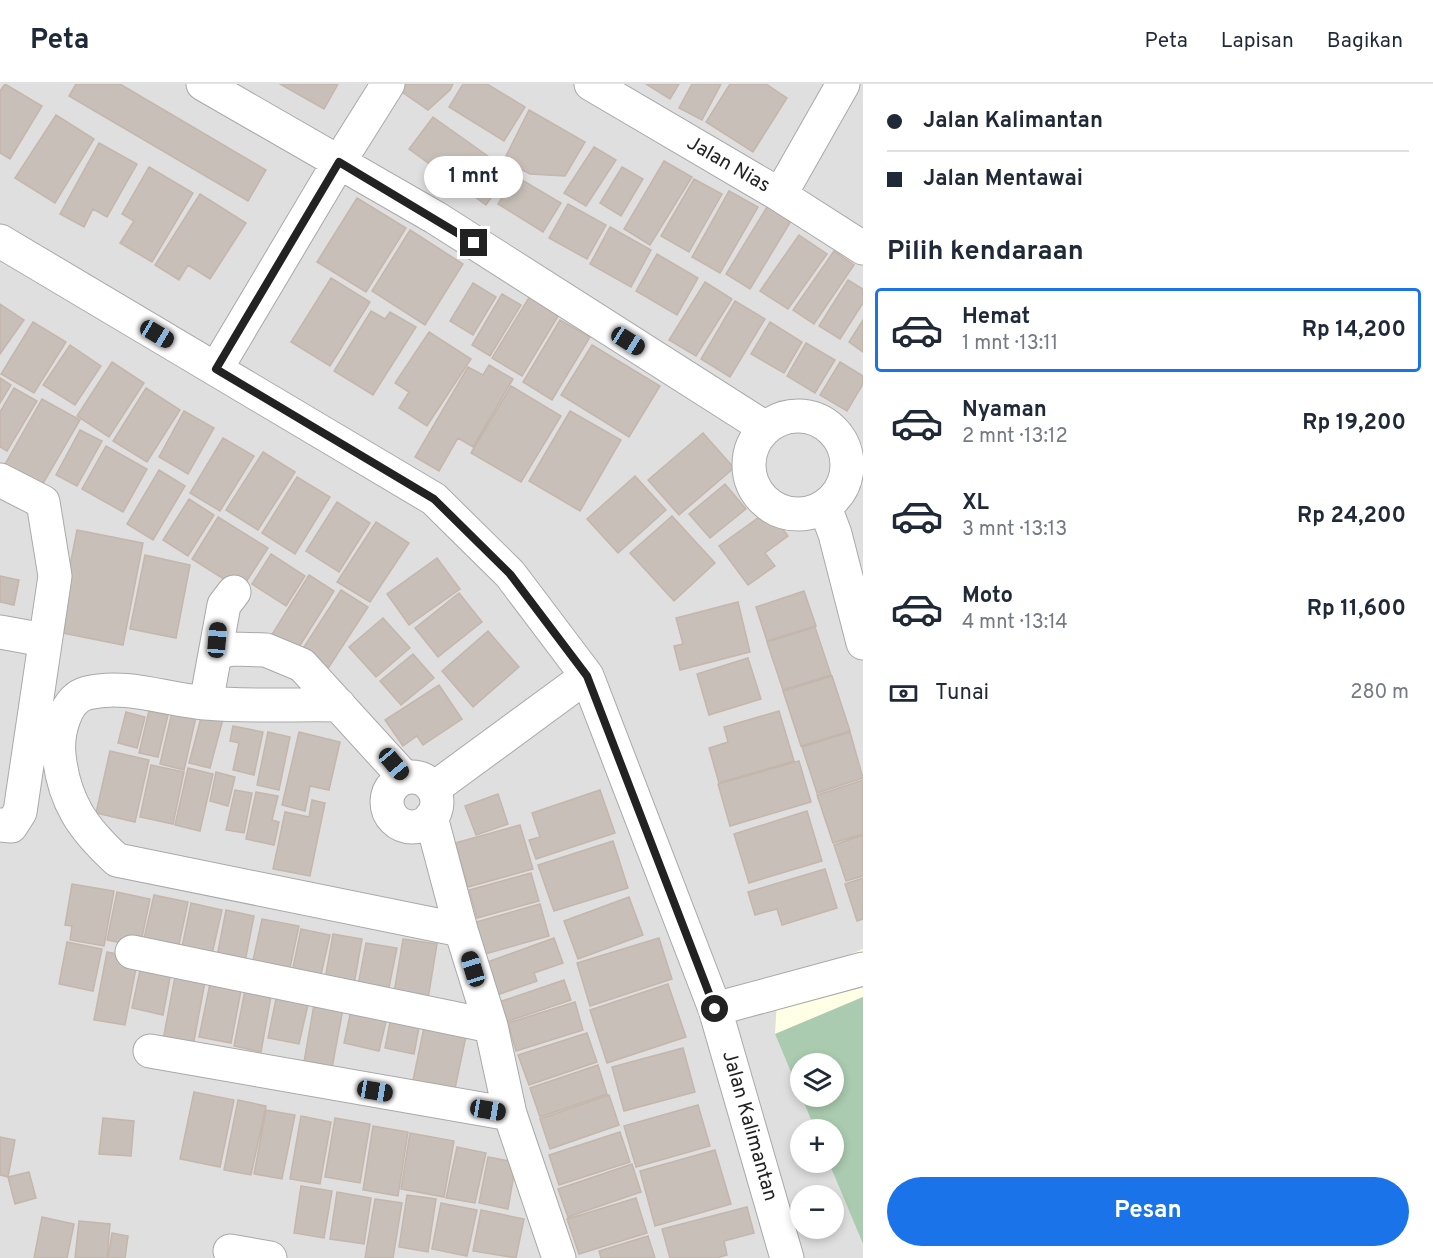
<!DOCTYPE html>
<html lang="id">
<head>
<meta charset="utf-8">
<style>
  :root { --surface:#fff; --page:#f6f6f7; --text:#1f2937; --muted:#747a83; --line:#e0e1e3; --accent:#1a73e8 }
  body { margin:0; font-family:Overpass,sans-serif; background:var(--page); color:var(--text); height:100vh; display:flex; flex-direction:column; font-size:22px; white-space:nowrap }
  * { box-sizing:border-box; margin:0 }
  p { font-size:20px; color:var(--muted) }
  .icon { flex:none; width:33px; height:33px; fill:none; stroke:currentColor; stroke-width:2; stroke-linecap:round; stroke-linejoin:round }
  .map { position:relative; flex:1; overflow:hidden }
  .details { display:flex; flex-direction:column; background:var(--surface); width:570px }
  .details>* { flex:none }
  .top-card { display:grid; align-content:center; height:132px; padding:0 24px; background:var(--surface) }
  .tools { position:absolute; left:790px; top:969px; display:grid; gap:12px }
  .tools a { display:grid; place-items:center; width:54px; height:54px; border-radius:50%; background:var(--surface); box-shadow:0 3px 9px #0003; font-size:30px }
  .end { position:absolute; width:27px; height:27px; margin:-14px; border:8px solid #222; background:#fff; box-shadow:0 0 0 3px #fff }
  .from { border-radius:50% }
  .bubble { position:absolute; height:42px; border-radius:21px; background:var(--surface); box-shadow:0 3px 9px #0003; font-size:20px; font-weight:700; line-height:42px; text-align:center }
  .car { position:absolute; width:18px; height:36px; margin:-18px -9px; border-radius:8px; box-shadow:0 0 4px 2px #0007; background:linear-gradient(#222 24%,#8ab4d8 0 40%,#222 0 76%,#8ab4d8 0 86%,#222 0) }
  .top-card b { display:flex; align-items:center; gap:21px; height:57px; font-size:22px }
  .top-card b+b { border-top:2px solid var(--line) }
  .top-card i { width:15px; height:15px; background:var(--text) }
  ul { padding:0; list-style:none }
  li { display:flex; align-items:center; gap:18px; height:84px; margin:0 12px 9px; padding:0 12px; border:3px solid transparent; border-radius:6px }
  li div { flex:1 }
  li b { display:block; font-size:22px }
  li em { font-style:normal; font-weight:700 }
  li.active { border-color:var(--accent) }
  li>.icon { width:54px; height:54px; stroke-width:1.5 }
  h2 { padding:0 24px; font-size:27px; line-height:72px }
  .pay { display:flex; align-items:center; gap:15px; height:66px; padding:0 24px; font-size:22px }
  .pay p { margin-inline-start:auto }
  .action { display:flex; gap:12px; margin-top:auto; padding:12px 24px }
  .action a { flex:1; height:69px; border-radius:36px; background:var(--accent); color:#fff; font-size:24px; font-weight:700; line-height:69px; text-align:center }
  header { display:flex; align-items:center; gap:36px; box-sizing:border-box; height:84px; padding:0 30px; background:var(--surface); border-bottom:2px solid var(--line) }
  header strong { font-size:28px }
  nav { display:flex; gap:33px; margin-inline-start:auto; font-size:21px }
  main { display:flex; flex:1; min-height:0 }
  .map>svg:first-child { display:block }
  .residential { fill:#e0dfdf; fill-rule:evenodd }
  .education { fill:#ffffe5 }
  .cemetery { fill:#aacbaf }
  .building { fill:#c7bfb8; stroke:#c4b6ab; stroke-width:1.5 }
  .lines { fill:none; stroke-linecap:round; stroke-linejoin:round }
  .minor-casing { stroke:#a9a9a9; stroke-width:35 }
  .minor { stroke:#fff; stroke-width:33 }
  .route { stroke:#222; stroke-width:8 }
  .labels { text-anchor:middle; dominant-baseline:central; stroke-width:4.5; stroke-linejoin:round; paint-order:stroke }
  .street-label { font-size:20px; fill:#222; stroke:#fff }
</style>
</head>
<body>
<header>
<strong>Peta</strong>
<nav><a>Peta</a><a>Lapisan</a><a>Bagikan</a></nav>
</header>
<main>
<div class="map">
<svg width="863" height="1174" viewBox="0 0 863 1174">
  <rect width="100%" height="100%" fill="#f2efe9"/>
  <path class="residential" d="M 0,0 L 863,0 L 863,913 L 775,950 L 815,1045 L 801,1046 L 801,1078 L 829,1079 L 863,1160 L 863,1174 L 0,1174 ZM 801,1112 L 834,1112 L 834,1144 L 801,1144 Z"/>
  <path class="education" d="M 863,865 L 863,913 L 775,950 L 778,900 Z"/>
  <path class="cemetery" d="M 863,913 L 863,1160 L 829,1079 L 834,1078 L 834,1046 L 815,1045 L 801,1012 L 834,1012 L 834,980 L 801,980 L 801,1012 L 775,950 Z"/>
  <path class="building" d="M 5,0 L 42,22 L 10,75 L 0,69 L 0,7 Z
    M 76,0 L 120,0 L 266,86 L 248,117 L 69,12 Z
    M 280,0 L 338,0 L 324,25 Z
    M 403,0 L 453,0 L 450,6 L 428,26 L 399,6 Z
    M 463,0 L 487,0 L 525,23 L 504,57 L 449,23 Z
    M 646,0 L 679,0 L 670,15 Z
    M 692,0 L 721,0 L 702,36 L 679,24 Z
    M 730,0 L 766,0 L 787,14 L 753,68 L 706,38 Z
    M 529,26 L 585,58 L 565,92 L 530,90 L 504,76 Z
    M 56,31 L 94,55 L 55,119 L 15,94 Z
    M 433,33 L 510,88 L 486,121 L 409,65 Z
    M 99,59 L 137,80 L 107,133 L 93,125 L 84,143 L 60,130 Z
    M 594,63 L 616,76 L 586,122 L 564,109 Z
    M 664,77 L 692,93 L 650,161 L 624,145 Z
    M 149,83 L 193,109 L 152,178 L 120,159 L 134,137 L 122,130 Z
    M 622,83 L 643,95 L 621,132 L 600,119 Z
    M 515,92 L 561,119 L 543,148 L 498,120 Z
    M 694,95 L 722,110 L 689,168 L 661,152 Z
    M 729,107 L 758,123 L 720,189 L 692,173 Z
    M 200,110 L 246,139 L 210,195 L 188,181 L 179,196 L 155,181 Z
    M 357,114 L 406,144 L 366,208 L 317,178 Z
    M 770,118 L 794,132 L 750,205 L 726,190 Z
    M 568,120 L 606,141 L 587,175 L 549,154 Z
    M 610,143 L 651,166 L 631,203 L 590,180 Z
    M 410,146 L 463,180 L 425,241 L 372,207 Z
    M 799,151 L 827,170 L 788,225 L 760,207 Z
    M 834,167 L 854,181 L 814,240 L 793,226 Z
    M 657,170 L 698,194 L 677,231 L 636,207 Z
    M 331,194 L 370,218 L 330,282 L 291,258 Z
    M 848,196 L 863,205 L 863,219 L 840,255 L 819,242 Z
    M 705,198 L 732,215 L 696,272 L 669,256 Z
    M 473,199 L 496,213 L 473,251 L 450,237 Z
    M 502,210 L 521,221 L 490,272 L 472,261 Z
    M 530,212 L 560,229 L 522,292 L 492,274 Z
    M 735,217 L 765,235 L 730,293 L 701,275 Z
    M 0,220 L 24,236 L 0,270 Z
    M 371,227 L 385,235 L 390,228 L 416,243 L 373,311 L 334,287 Z
    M 560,236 L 590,253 L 552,316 L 523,298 Z
    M 863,236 L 863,268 L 849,258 Z
    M 33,238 L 66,258 L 34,309 L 1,290 Z
    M 770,238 L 802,258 L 784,289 L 751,270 Z
    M 429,248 L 471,275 L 427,342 L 399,324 L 409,308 L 395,299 Z
    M 806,259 L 835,276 L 815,309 L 787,292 Z
    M 70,261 L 101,282 L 75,321 L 43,301 Z
    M 592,261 L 660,302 L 629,353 L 561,311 Z
    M 112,278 L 144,299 L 109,353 L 77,332 Z
    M 840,278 L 863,292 L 863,300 L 847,327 L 820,311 Z
    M 489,281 L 513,295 L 473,363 L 458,354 L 439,387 L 415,373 L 468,283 L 483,291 Z
    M 0,294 L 11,301 L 0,319 Z
    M 511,302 L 561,332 L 521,398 L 471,369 Z
    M 14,304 L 37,317 L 7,367 L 0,363 L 0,328 Z
    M 146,304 L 180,326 L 147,378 L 113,357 Z
    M 42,315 L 80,336 L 41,403 L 4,382 Z
    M 184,327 L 214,344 L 188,390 L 159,373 Z
    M 570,327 L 621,356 L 580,427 L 529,397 Z
    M 80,346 L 102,357 L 77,402 L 56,391 Z
    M 703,349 L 734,384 L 679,431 L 648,396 Z
    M 223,354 L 254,372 L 220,427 L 190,409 Z
    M 106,362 L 147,385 L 123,428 L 82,405 Z
    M 263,368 L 295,388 L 258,446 L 226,426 Z
    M 159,386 L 185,402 L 153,456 L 127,440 Z
    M 635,392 L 666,426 L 618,469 L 587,435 Z
    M 297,393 L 330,413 L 295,470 L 262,449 Z
    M 725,400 L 746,425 L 710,454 L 689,430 Z
    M 189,415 L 214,431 L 188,472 L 163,456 Z
    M 337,418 L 370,439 L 339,488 L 306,467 Z
    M 769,426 L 788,452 L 765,469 L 775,482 L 748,501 L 719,462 Z
    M 672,432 L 715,479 L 674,517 L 630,469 Z
    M 218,433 L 268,464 L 241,506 L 192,475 Z
    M 376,438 L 409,459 L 370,518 L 337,498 Z
    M 77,446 L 143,459 L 123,561 L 57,548 Z
    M 271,470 L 305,492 L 286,522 L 252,500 Z
    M 145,471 L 190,481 L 176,554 L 130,545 Z
    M 437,474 L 460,505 L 409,541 L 387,510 Z
    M 309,491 L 334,507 L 296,568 L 271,552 Z
    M 0,492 L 19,496 L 14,521 L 0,518 Z
    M 341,506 L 368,523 L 327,586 L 300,569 Z
    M 804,507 L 816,542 L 767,557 L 756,523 Z
    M 459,509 L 482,538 L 438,573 L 415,544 Z
    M 738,518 L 750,568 L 680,586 L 674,562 L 683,560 L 676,534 Z
    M 383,534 L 410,564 L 376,593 L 349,563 Z
    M 815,543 L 831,591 L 783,606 L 767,558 Z
    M 488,547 L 519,583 L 473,623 L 442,587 Z
    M 413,570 L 434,594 L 401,621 L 380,597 Z
    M 748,574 L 761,615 L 709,631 L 697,590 Z
    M 832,592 L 850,647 L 801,662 L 783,607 Z
    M 439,601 L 462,635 L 423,661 L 417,652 L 403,662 L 385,636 Z
    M 149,627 L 168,631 L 158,673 L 139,669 Z
    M 779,627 L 794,677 L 719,699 L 709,664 L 728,658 L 724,643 Z
    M 126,628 L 145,633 L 137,664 L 118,659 Z
    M 172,628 L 196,633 L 184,686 L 160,680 Z
    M 202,630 L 223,635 L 210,684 L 189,679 Z
    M 233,642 L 263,648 L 254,691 L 233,686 L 239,659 L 230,657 Z
    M 268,648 L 290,653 L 279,706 L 257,701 Z
    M 299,648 L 340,658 L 329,706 L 310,702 L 305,727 L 282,721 Z
    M 850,648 L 863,694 L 817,709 L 802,663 Z
    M 110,667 L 149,676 L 135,738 L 96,729 Z
    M 799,677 L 811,718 L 730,742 L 718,700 Z
    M 151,681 L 184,688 L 173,740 L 140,733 Z
    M 188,684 L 213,690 L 200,747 L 175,741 Z
    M 216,688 L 235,693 L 228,722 L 210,717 Z
    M 863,696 L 863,750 L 833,759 L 817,711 Z
    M 235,706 L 252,709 L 244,749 L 226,746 Z
    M 600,706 L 615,749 L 536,775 L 529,756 L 540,753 L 532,729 Z
    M 256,708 L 278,712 L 272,736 L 279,738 L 274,761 L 246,755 Z
    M 498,710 L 508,740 L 476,751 L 465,722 Z
    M 312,716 L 325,719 L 310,792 L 273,785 L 285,728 L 309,733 Z
    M 807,727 L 822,777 L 749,799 L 734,750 Z
    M 520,741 L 533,785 L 468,803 L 455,759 Z
    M 863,751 L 863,792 L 846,797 L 834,761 Z
    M 613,757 L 628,804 L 554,827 L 538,781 Z
    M 825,785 L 837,824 L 782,841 L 777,825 L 755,831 L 748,808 Z
    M 531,789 L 539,817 L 477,834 L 469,806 Z
    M 863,794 L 863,835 L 857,837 L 845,800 Z
    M 72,800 L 114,807 L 104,862 L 70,856 L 72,842 L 65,841 Z
    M 117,808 L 150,815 L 140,863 L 107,856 Z
    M 154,811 L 188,818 L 177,870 L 142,863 Z
    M 629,813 L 643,851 L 578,875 L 564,837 Z
    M 191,819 L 222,826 L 210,879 L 180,873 Z
    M 540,820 L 549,852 L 485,870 L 476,838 Z
    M 226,826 L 254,832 L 243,888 L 215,883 Z
    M 262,835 L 299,842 L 288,893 L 251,886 Z
    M 301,845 L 330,851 L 318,904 L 290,898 Z
    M 333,850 L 362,855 L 353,906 L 324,901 Z
    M 554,854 L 563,879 L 534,889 L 537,897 L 494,912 L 482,880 Z
    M 659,854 L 672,895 L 590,922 L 577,879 Z
    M 403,855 L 437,860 L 427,921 L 393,915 Z
    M 67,858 L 102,865 L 93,907 L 59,900 Z
    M 366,859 L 397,864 L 387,913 L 357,907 Z
    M 107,868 L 138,874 L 125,941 L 94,936 Z
    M 142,877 L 172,883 L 163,931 L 132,924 Z
    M 177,882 L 207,887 L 193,962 L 163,956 Z
    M 212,890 L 243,896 L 231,959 L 199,953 Z
    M 247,896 L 273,901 L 261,968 L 234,962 Z
    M 564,896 L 571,916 L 506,938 L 499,918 Z
    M 668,900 L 686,953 L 607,979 L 590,926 Z
    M 278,905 L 310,912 L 299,960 L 268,954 Z
    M 316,909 L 345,914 L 332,984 L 304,978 Z
    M 353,917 L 389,925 L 379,967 L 344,959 Z
    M 575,918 L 583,946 L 516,967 L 508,939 Z
    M 392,928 L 421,933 L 414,970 L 385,964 Z
    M 426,934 L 468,943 L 454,1009 L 412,1001 Z
    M 587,949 L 597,978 L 529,1001 L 518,971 Z
    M 683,964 L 695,1008 L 624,1027 L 612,983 Z
    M 598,981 L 607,1010 L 540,1033 L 530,1004 Z
    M 194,1008 L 234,1016 L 220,1083 L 180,1075 Z
    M 609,1011 L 619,1041 L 550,1065 L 540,1035 Z
    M 238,1016 L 266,1022 L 251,1091 L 224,1086 Z
    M 698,1021 L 710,1062 L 636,1083 L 624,1042 Z
    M 266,1026 L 295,1031 L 282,1095 L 254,1090 Z
    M 301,1032 L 331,1038 L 320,1100 L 290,1095 Z
    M 103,1034 L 134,1037 L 131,1072 L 99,1070 Z
    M 335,1034 L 370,1040 L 360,1099 L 325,1093 Z
    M 373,1042 L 408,1048 L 398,1112 L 363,1106 Z
    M 620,1048 L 630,1078 L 559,1101 L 549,1071 Z
    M 410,1049 L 454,1057 L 444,1113 L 401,1105 Z
    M 0,1053 L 15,1056 L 8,1093 L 0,1091 Z
    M 457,1063 L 486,1069 L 475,1119 L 446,1114 Z
    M 715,1066 L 731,1120 L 655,1142 L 640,1087 Z
    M 488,1073 L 516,1078 L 508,1125 L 479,1119 Z
    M 632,1080 L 641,1108 L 568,1133 L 558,1105 Z
    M 29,1088 L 36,1114 L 15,1120 L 8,1093 Z
    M 301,1102 L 332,1107 L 324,1154 L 294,1149 Z
    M 337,1108 L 371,1114 L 364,1160 L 330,1155 Z
    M 407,1111 L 436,1115 L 428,1168 L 399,1163 Z
    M 636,1114 L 647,1149 L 579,1170 L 567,1135 Z
    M 375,1115 L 402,1119 L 393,1174 L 365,1174 Z
    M 441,1119 L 477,1126 L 467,1172 L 432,1165 Z
    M 747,1123 L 754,1149 L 724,1157 L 727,1171 L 717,1174 L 670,1174 L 662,1145 Z
    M 481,1126 L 524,1135 L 516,1174 L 473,1167 Z
    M 42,1133 L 74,1140 L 67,1174 L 34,1174 Z
    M 79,1137 L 110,1140 L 107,1174 L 75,1174 Z
    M 112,1149 L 128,1152 L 125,1174 L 108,1174 Z
    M 648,1152 L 655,1174 L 601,1174 L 599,1167 Z"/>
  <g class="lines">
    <g class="minor-casing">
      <path id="minor" d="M 203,0 L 436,134 L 764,343
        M 591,0 L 780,111 L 863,164
        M 780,111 L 843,0
        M 0,157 L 434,415 L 510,490 L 587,592 L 715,925 L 787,1174
        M 216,285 L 339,78 L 388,0
        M749 381a49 49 0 1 1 98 0a49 49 0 1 1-98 0Z
        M 0,396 L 43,418 L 55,492 L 20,728 L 11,742 L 0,741
        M 825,423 L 835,450 L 863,559
        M 0,548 L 44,556
        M 216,568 L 234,565 L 266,566 L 302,581 L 405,694
        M 206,619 L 224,521 L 234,508
        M 339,621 C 295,620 249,623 206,619 C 167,616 126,599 87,609 C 64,615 57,651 59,671 C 64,718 83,745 117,776 L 461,846
        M387 718a25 25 0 1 1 50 0a25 25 0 1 1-50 0Z
        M 433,705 L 587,592
        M 431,733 L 461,846 L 491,942 L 510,1030 L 559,1174
        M 132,868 L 491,942
        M 715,925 L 863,885
        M 150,967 L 510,1030
        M 230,1167 L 270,1174"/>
    </g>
    <use href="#minor" class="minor"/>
  </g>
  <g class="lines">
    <path class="route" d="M 474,159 L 339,78 L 216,285 L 434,415 L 510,490 L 587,592 L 715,925"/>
  </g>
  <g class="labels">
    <g class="street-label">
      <text transform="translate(728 81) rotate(30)">Jalan Nias</text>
      <text transform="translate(749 1042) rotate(74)">Jalan Kalimantan</text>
    </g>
  </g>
</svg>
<div class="tools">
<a><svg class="icon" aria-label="layers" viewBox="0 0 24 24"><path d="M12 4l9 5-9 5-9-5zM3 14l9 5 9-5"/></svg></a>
<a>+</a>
<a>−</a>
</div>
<i class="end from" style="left:715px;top:925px"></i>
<i class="end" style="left:474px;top:159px"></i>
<div class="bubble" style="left:424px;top:72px;width:99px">1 mnt</div>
<i class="car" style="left:157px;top:250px;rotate:121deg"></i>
<i class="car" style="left:628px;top:257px;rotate:122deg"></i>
<i class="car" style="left:217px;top:556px;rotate:5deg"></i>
<i class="car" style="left:394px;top:680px;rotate:140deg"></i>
<i class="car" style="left:473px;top:885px;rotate:343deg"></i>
<i class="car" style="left:375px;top:1007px;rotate:100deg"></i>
<i class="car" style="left:488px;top:1026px;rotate:100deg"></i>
</div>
<section class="details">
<div class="top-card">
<b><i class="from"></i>Jalan Kalimantan</b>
<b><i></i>Jalan Mentawai</b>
</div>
<h2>Pilih kendaraan</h2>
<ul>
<li class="active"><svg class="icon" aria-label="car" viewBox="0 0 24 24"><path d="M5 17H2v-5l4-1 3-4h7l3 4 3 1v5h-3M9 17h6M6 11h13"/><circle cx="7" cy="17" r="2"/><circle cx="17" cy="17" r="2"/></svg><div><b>Hemat</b><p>1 mnt · 13:11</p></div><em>Rp 14,200</em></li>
<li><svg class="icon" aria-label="car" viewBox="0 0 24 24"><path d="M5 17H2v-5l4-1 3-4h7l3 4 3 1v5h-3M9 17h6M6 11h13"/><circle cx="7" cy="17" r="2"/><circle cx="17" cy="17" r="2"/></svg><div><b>Nyaman</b><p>2 mnt · 13:12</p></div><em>Rp 19,200</em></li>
<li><svg class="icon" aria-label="car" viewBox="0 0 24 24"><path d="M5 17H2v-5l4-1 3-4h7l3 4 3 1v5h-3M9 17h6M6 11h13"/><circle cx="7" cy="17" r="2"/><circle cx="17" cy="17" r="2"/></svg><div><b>XL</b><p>3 mnt · 13:13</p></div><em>Rp 24,200</em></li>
<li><svg class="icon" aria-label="car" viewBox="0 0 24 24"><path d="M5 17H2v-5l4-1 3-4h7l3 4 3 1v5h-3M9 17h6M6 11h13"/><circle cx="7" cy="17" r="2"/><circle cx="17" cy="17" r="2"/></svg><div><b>Moto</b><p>4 mnt · 13:14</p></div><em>Rp 11,600</em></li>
</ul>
<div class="pay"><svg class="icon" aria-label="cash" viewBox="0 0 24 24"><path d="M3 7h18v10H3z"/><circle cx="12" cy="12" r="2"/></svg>Tunai<p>280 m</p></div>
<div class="action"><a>Pesan</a></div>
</section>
</main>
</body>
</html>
